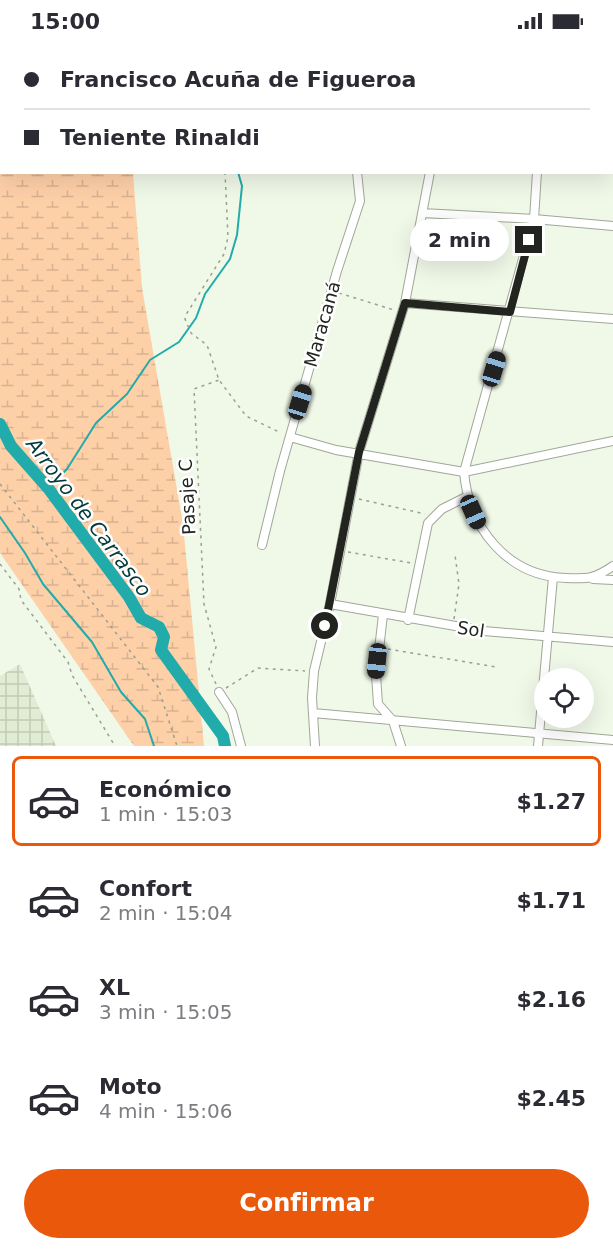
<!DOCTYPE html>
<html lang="es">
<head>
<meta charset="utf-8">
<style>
  :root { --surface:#fff; --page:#f2f2f3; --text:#2b2b33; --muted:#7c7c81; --line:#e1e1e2; --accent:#ea580c }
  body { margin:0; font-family:"DejaVu Sans",sans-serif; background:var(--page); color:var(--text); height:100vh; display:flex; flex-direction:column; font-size:22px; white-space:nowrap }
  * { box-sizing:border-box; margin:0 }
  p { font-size:20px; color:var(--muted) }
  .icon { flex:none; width:33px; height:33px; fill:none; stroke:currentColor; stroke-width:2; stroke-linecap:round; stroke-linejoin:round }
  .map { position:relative; height:704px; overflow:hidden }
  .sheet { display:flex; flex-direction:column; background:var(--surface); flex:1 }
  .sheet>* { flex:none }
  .hud { position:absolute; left:0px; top:0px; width:614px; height:132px; box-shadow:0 6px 24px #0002; display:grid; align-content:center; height:132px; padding:0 24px; background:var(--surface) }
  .fabs { position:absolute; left:534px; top:626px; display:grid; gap:12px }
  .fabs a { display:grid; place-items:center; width:60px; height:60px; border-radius:50%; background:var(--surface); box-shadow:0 6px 24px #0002; font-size:30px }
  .end { position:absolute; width:27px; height:27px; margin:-14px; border:8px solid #22251f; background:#fff; box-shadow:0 0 0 3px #fff }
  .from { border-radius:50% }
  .bubble { position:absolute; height:42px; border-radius:21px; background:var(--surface); box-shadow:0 6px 24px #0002; font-size:20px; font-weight:700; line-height:42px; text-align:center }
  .car { position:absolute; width:18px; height:36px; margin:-18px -9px; border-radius:8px; box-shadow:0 0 4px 2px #0007; background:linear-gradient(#222 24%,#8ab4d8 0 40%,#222 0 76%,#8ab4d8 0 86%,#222 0) }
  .hud b { display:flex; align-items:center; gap:21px; height:57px; font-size:22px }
  .hud b+b { border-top:2px solid var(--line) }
  .hud i { width:15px; height:15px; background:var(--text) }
  ul { padding:10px 0 0; list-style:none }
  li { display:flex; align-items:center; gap:18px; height:90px; margin:0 12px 9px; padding:0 12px; border:3px solid transparent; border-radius:9px }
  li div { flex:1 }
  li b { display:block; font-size:22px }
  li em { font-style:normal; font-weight:700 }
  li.active { border-color:var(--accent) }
  li>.icon { width:54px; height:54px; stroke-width:1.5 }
  .primary-button { display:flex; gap:12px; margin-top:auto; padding:12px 24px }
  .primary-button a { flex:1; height:69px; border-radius:36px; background:var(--accent); color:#fff; font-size:24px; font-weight:700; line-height:69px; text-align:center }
  .status { display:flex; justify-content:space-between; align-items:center; height:42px; padding:0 30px; background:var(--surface); direction:ltr }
  .status svg { height:16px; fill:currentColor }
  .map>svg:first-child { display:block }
  .industrial { fill:url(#industrial-grid) }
  .wetland { fill:url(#wetland-marsh) }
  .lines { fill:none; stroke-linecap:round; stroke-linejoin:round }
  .stream { stroke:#21abab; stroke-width:2 }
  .river { stroke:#21abab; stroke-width:12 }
  .minor-casing { stroke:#a0a798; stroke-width:10 }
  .path { stroke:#999f93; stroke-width:1.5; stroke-dasharray:3 4.5; stroke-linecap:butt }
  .minor { stroke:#fff; stroke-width:8 }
  .route { stroke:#22251f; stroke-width:8 }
  .labels { text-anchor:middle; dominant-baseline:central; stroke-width:5; stroke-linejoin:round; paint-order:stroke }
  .street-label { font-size:18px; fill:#22251f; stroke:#fff }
  .water-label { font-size:20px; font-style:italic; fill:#003b3b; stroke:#fff }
</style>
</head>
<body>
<div class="status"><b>15:00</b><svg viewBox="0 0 49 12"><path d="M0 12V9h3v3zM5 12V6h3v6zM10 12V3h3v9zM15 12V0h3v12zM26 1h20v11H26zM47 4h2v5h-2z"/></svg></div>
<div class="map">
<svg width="613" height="704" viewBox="0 0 613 704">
  <defs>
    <pattern id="industrial-grid" width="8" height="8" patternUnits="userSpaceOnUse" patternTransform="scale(1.5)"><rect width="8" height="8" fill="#e1ecd5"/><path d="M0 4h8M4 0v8" fill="none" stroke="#c1cab6"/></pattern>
    <pattern id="wetland-marsh" width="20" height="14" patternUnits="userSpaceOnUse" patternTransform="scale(1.5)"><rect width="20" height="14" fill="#fed0a8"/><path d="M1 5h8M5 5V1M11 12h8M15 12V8" fill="none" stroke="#d9b290"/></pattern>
  </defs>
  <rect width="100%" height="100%" fill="#f0f8e8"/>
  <path class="industrial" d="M 20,622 L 56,704 L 0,704 L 0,634 Z"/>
  <path class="wetland" d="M 0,0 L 145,0 L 2,2 L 2,130 L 133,131 L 142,246 L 183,482 L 204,704 L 134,704 L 0,511 Z"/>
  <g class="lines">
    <path class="stream" d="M 242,2 L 243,0
      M 48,446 L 67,427 L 96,381 L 127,352 L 150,318 L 179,300 L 196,276 L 205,252 L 230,217 L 237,193 L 242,144 L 238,130
      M 0,475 L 25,511 L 43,542 L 92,600 L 121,650 L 145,677 L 154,704"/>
    <path class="river" d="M 0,382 L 11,404 L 48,446 L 129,555 L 141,576 L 159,585 L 164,595 L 161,608 L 223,694 L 225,704"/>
    <g class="minor-casing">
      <path id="minor" d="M 396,2 L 396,0
        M 486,2 L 486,0
        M 559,2 L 560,0
        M 612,24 L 613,24
        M 612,104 L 613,105
        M 537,130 L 534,177 L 464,430 C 469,486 507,534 566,536 C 588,537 594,537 613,524
        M 422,171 L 534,177 L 613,184
        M 405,261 L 613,277
        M 290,395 L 336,408 L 464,430 L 613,399
        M 262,503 L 280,429 L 337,229 L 360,159 L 357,130
        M 593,537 L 613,538
        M 330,562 L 484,589 L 613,600
        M 383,573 L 376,633 L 378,662 L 393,679 L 401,704
        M 408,578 L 428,481 L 442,467 L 466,455
        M 219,650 L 232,670 L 241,704
        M 313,671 L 613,698
        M 315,704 L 312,656 L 314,629 L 330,562 L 359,410 L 405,261 L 430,130
        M 538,704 L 553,535"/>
    </g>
    <path class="path" d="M 231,2 L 231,0
      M 225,130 L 228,195 L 224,212 L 187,271 L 185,277 L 191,291 L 207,303 L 219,338 L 246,374 L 281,391
      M 339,251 L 394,268
      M 0,442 L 158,645 L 177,704
      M 359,457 L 425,472
      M 348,510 L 411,521
      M 0,522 L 19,547 L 21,558 L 68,620 L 72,633 L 115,704
      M 454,577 L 459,542 L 455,513
      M 388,607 L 496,625
      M 216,642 L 209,627 L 216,605 L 204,562 L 194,347 L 219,338
      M 226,646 L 258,626 L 305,629"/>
    <use href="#minor" class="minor"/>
  </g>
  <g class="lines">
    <path class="route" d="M 325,584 L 359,410 L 405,261 L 510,270 L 529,198"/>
  </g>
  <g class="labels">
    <g class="street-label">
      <text transform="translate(322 282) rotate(-74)">Maracaná</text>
      <text transform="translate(187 455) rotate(-93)">Pasaje C</text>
      <text transform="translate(471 587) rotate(8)">Sol</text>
    </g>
    <g class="water-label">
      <text transform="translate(89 475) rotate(53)">Arroyo de Carrasco</text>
    </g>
  </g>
</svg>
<div class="fabs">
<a><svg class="icon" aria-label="locate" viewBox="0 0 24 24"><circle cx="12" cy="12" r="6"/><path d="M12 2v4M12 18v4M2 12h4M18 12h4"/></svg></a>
</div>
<i class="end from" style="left:325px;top:584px"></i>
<i class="end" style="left:529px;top:198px"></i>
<div class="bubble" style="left:410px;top:177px;width:99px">2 min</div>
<i class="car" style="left:494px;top:327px;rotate:17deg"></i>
<i class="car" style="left:300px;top:360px;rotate:17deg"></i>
<i class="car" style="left:473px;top:470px;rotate:156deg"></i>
<i class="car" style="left:377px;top:619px;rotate:186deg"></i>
<div class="hud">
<b><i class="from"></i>Francisco Acuña de Figueroa</b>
<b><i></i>Teniente Rinaldi</b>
</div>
</div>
<section class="sheet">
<ul>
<li class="active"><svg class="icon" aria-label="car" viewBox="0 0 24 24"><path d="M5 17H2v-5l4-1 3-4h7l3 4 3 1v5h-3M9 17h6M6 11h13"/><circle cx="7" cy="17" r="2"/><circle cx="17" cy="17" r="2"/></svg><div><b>Económico</b><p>1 min · 15:03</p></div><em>$1.27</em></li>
<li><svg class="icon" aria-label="car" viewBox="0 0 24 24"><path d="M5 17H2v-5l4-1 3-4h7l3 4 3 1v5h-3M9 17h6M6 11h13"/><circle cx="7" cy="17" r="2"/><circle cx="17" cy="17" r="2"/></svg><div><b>Confort</b><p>2 min · 15:04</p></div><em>$1.71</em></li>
<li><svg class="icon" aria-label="car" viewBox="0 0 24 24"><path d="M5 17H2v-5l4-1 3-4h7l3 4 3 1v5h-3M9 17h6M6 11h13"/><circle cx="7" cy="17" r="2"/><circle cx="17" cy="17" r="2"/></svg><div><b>XL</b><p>3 min · 15:05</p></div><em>$2.16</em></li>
<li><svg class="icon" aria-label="car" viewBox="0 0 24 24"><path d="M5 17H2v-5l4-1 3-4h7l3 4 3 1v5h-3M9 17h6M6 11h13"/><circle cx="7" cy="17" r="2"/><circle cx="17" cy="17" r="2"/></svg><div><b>Moto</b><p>4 min · 15:06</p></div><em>$2.45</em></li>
</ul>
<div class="primary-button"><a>Confirmar</a></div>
</section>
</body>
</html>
